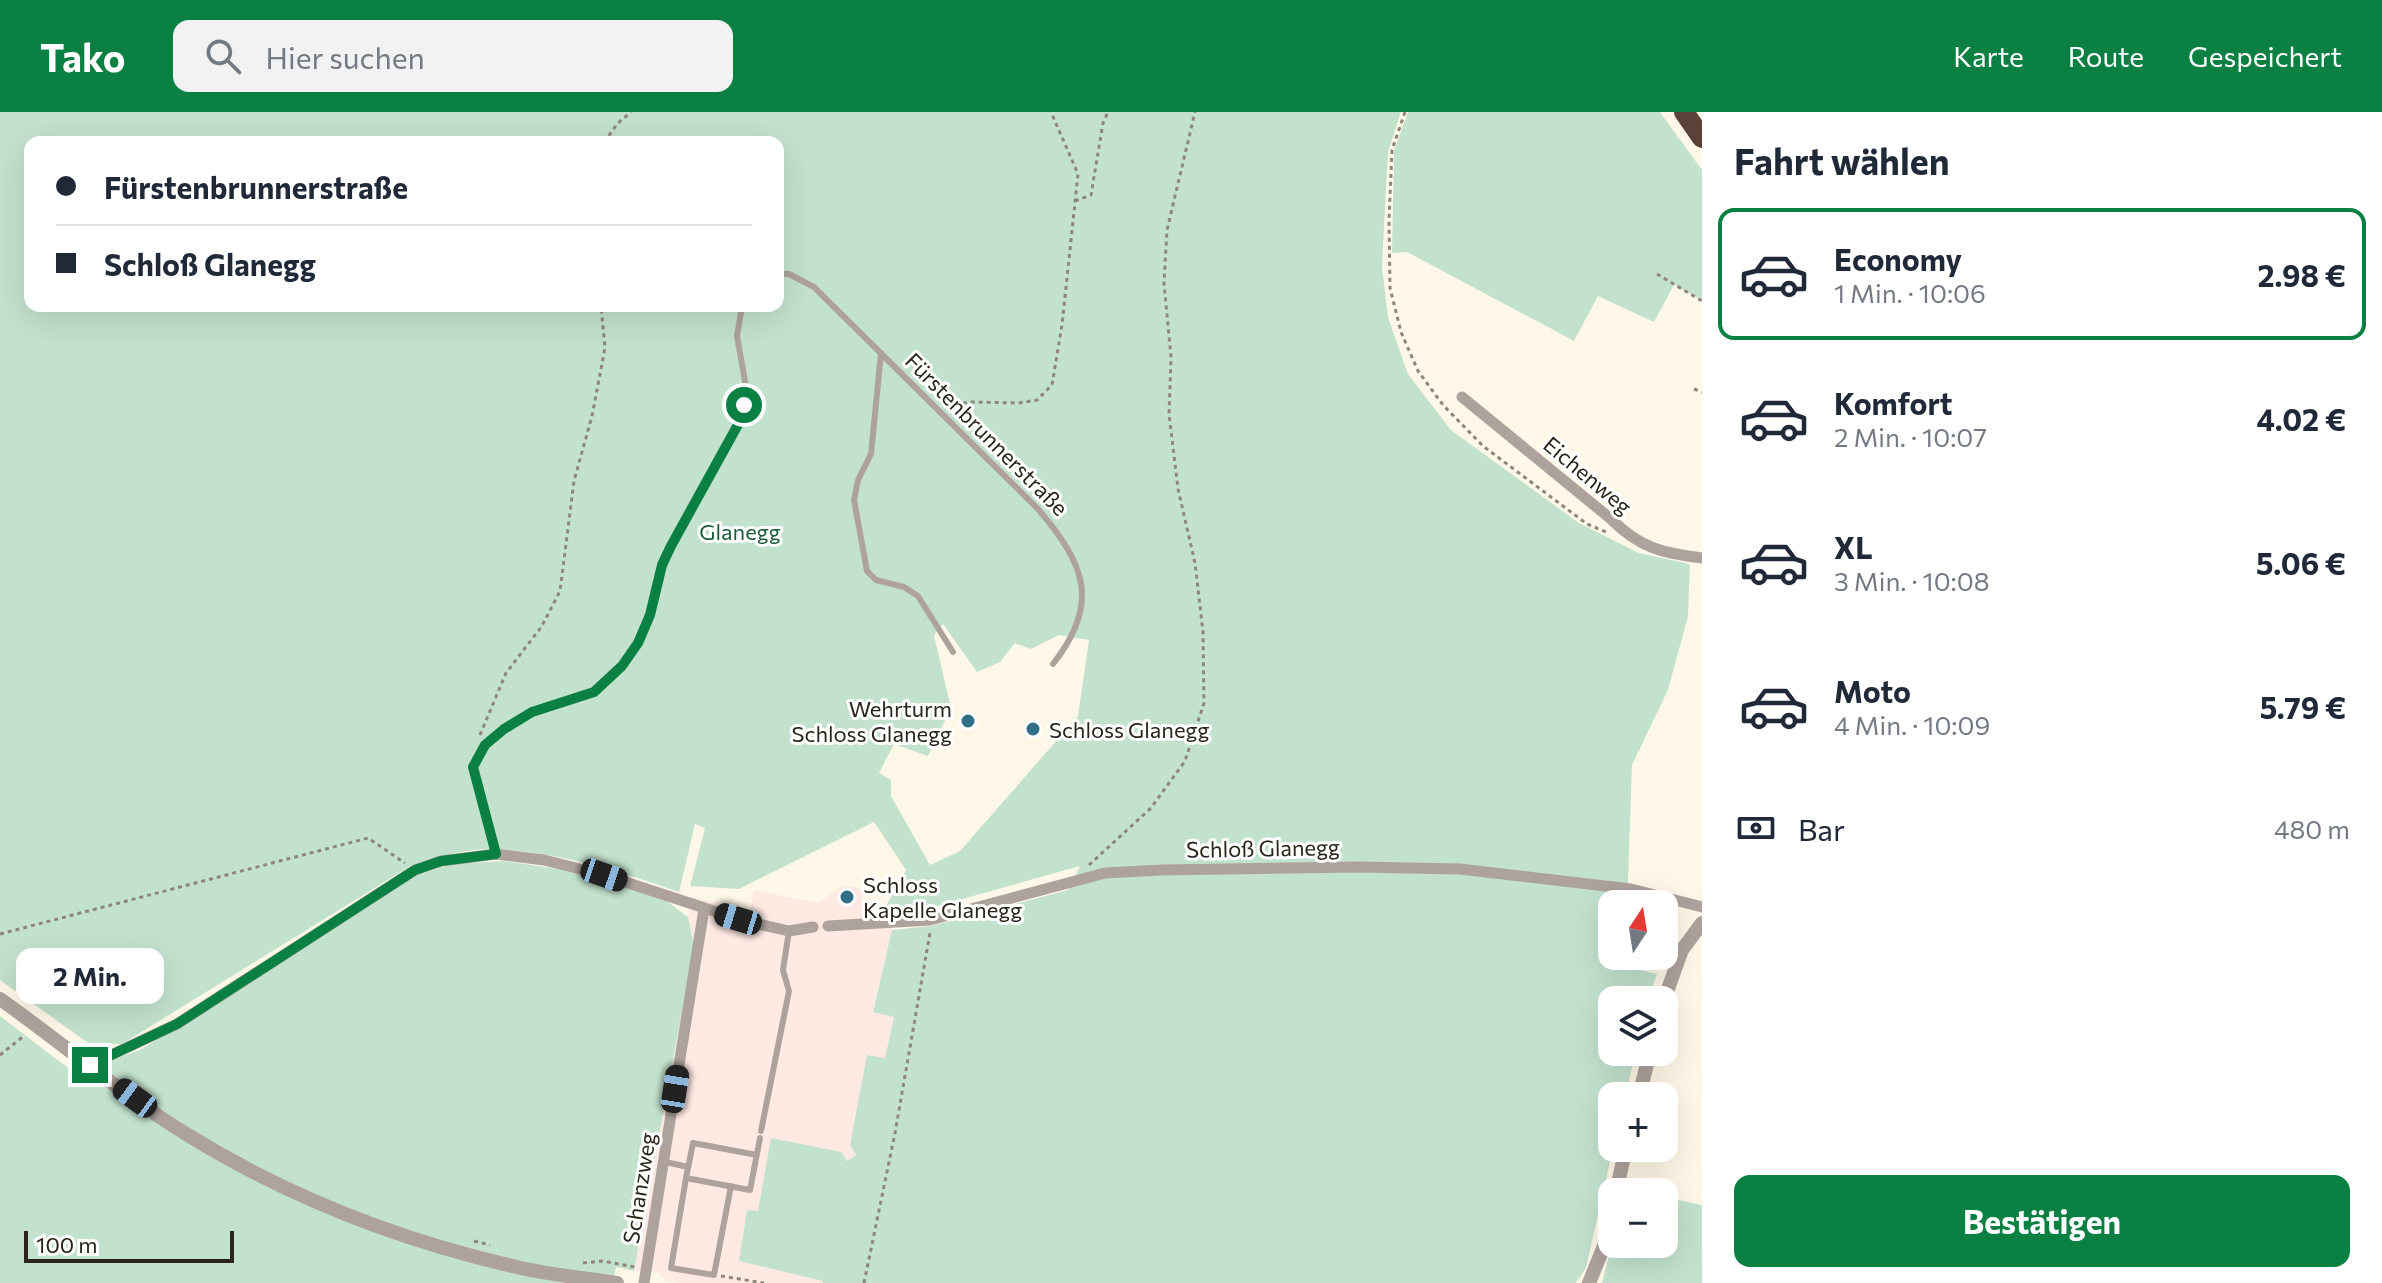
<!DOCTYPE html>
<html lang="de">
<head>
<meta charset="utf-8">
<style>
  :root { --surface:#fff; --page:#f2f2f3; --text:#1f2937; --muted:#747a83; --line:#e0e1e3; --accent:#0b8043 }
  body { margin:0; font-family:Commissioner,sans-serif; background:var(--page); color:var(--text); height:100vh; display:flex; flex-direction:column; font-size:30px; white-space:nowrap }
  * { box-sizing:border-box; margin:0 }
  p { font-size:26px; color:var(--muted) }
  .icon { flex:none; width:44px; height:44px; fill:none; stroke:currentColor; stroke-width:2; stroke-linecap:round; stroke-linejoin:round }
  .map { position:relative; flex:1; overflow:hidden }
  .side { display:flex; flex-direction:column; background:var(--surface); width:680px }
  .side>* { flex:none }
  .hud { position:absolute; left:24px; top:24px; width:760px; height:176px; border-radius:16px; box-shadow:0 8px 32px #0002; display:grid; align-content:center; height:176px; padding:0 32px; background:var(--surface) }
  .needle { width:52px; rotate:12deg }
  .buttons { position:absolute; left:1598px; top:778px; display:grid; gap:16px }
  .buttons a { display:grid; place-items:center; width:80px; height:80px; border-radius:16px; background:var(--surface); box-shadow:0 8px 32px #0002; font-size:40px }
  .scale { position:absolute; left:24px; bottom:20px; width:210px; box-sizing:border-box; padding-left:8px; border:4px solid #29251b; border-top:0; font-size:22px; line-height:28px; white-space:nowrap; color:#29251b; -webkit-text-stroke:6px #fff; paint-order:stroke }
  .end { position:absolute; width:36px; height:36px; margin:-18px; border:10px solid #0b8043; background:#fff; box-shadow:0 0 0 4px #fff }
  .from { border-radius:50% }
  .bubble { position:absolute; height:56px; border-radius:16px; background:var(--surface); box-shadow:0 8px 32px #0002; font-size:26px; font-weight:700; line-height:56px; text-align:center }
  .car { position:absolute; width:24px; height:48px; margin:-24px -12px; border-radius:10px; box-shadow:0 0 6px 2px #0007; background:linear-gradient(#222 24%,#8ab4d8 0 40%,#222 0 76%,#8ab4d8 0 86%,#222 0) }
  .hud b { display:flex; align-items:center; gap:28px; height:76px; font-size:30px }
  .hud b+b { border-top:2px solid var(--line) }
  .hud i { width:20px; height:20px; background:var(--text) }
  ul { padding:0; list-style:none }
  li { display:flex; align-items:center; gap:24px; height:132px; margin:0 16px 12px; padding:0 16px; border:4px solid transparent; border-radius:16px }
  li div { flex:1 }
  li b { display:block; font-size:30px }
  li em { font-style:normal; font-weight:700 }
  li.active { border-color:var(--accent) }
  li>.icon { width:72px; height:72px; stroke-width:1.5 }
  h2 { padding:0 32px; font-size:36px; line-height:96px }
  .pay { display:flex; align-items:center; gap:20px; height:88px; padding:0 32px; font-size:30px }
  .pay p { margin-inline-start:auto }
  .action { display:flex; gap:16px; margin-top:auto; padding:16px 32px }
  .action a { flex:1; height:92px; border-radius:16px; background:var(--accent); color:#fff; font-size:32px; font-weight:700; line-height:92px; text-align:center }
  header { display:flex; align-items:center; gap:48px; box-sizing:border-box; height:112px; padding:0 40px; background:var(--accent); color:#fff }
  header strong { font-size:38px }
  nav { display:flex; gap:44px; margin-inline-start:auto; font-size:28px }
  .search { width:560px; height:72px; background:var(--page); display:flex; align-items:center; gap:20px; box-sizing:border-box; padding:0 28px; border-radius:16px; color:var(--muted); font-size:30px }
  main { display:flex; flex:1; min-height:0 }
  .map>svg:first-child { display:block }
  .commercial { fill:#fee9e3 }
  .green { fill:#c3e2ce; fill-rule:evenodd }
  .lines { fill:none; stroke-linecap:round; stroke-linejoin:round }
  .path { stroke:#8d877b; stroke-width:3; stroke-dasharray:4 4; stroke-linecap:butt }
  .service { stroke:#aea29d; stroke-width:6 }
  .minor { stroke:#aea29d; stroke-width:11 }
  .tertiary { stroke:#aea29d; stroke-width:14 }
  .motorway { stroke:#5a4239; stroke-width:20 }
  .route { stroke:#0b8043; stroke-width:10 }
  .poi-dot { fill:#306f84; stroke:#fff; stroke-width:3 }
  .labels { text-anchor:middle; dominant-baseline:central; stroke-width:6; stroke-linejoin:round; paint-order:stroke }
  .street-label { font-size:22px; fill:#29251b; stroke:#fff }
  .park-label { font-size:22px; fill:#1a5c3a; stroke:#fff }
  .poi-label { font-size:22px; fill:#29251b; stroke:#fff; text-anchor:start }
</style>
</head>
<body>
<header>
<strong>Tako</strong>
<div class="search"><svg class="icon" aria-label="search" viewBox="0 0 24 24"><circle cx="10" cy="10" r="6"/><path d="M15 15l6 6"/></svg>Hier suchen</div>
<nav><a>Karte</a><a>Route</a><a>Gespeichert</a></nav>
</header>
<main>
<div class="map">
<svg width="1702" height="1171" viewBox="0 0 1702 1171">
  <rect width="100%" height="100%" fill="#fff8e8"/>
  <path class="commercial" d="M 843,774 L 853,774 L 863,780 L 862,806 L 892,804 L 892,818 L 873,899 L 894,904 L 885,947 L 867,944 L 856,1043 L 847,1049 L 823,1171 L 680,1171 L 667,1169 L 657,1160 L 634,1159 L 694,834 L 688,805 L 692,785 L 750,798 L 754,778 L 818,791 Z"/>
  <path class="green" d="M 0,0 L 1401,0 L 1388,40 L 1382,155 L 1388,205 L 1408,262 L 1451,318 L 1579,411 L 1639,441 L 1690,452 L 1688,504 L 1668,578 L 1632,653 L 1628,769 L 1625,792 L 1612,792 L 1612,844 L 1617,844 L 1616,852 L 1657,862 L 1648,888 L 1612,888 L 1612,940 L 1636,940 L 1625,984 L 1612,984 L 1613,1036 L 1586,1156 L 1576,1171 L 823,1171 L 823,1169 L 739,1149 L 747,1098 L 758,1099 L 771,1026 L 841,1040 L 847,1049 L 856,1043 L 850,1033 L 867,943 L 885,946 L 894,905 L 873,900 L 892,818 L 931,814 L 1068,778 L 1080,754 L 923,798 L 883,799 L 906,758 L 874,710 L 739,777 L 690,774 L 705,716 L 695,712 L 679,780 C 619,759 555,739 491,737 C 465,737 437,745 412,753 L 122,932 L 91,933 L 0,868 ZM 30,30 L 778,30 L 778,194 L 30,194 ZM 943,512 L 977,560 L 1000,550 L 1015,531 L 1031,537 L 1059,523 L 1089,528 L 1078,604 L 960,739 L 930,753 L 891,684 L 891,668 L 879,661 L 894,632 L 928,644 L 951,596 L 934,523 Z
    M 1408,0 L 1660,0 L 1702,58 L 1702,188 L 1674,173 L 1654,210 L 1598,184 L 1574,229 L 1407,140 L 1392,141 L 1394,39 Z
    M 504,749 L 558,757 L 660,784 L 688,805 L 694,834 L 634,1159 L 616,1155 L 613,1171 L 0,1171 L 0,904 L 93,975 L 110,949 L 142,937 L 415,764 L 451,752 Z
    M 1664,1085 L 1702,1093 L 1702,1171 L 1602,1171 L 1612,1132 L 1664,1132 Z"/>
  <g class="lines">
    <path class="path" d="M 1405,0 L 1392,38 L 1389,108 L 1390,176 L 1401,220 L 1418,259 L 1443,293 L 1483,334 L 1587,412 L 1606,420
      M 604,30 L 618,11 L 631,0
      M 1075,89 L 1091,83 L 1103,11 L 1108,0
      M 1657,162 L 1702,189
      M 1694,277 L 1702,280
      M 947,294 L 970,290 L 1018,291 L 1037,288 L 1052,273 L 1062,213 L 1078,62 L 1051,0
      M 480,623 L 506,561 L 542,514 L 560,479 L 574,369 L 592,304 L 605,236 L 601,194
      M 1089,753 L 1151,696 L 1185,649 L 1204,591 L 1203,520 L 1195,451 L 1178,377 L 1169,302 L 1171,245 L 1164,171 L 1167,118 L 1195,0
      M 0,822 L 368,726 L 405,751
      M 0,943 L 25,923
      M 474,1129 L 490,1133
      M 583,1151 L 602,1149 L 635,1155
      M 721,1164 L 764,1171
      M 864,1171 L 895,1021 L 930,821"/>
    <path class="service" d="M 778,162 L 789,162 L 814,175 L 1038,397 C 1085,452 1101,491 1053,552
      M 881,241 L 871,342 L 858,368 L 854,388 L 867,459 L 876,468 L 904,475 L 918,484 L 953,540
      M 496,742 L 473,655 L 485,633 L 504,617 L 532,600 L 594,580 L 622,554 L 638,531 L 650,503 L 662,453 L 680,414 L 740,309 L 746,275 L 737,224 L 742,194
      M 761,1019 L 789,879 L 783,858 L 789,819
      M 757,1043 L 693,1031 L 686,1066 L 750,1078 L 760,1026
      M 670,1051 L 688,1055
      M 686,1066 L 671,1156 L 714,1163 L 731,1074"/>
    <path class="minor" d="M 1462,285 L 1611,407 C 1640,436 1662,441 1702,446
      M 754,811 L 789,819 L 813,815
      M 828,814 L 930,808 L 1105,761 L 1161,758 L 1358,755 L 1460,757 L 1631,777 L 1702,795
      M 90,953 L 177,912 L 415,758 L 441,749 L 496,742 L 544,748 L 604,763 L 738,807
      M 644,1171 L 704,797"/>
    <path class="tertiary" d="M 0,887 C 61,930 119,980 183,1020 C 287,1085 400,1129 521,1156 C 552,1163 585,1166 617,1171
      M 1664,888 L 1682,838 L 1702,811
      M 1639,984 L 1650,940
      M 1616,1080 L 1626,1036
      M 1589,1171 L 1606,1129 L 1612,1100"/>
    <path class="motorway" d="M 1684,0 L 1702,26"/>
  </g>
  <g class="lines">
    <path class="route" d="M 90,953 L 177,912 L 415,758 L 441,749 L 496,742 L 473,655 L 485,633 L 504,617 L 532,600 L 594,580 L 622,554 L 638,531 L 650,503 L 662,453 L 671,434 L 740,309 L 744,293"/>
  </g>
  <g class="poi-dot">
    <circle cx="968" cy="609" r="8"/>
    <circle cx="1033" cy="617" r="8"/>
    <circle cx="847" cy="785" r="8"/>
  </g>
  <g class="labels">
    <g class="street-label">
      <text transform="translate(987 322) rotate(45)">Fürstenbrunnerstraße</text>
      <text transform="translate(1588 363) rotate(40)">Eichenweg</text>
      <text transform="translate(1263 736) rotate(-1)">Schloß Glanegg</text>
      <text transform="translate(639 1076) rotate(-81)">Schanzweg</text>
    </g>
    <g class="park-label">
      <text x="740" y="419">Glanegg</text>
    </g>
    <g class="poi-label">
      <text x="952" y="596" text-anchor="end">Wehrturm<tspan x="952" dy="25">Schloss Glanegg</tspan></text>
      <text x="1049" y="617">Schloss Glanegg</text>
      <text x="863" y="772">Schloss<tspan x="863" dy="25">Kapelle Glanegg</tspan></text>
    </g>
  </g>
</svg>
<div class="buttons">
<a><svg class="needle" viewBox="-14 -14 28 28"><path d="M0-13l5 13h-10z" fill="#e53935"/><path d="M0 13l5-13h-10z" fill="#747a83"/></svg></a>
<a><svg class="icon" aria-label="layers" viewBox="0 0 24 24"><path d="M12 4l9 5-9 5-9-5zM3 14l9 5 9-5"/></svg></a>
<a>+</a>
<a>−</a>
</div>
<div class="scale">100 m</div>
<i class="end from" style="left:744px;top:293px"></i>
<i class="end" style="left:90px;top:953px"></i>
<div class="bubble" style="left:16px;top:836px;width:148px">2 Min.</div>
<i class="car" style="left:604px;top:763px;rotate:109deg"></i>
<i class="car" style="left:738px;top:807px;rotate:287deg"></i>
<i class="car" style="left:675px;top:977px;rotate:9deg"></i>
<i class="car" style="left:135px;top:986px;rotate:306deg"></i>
<div class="hud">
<b><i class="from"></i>Fürstenbrunnerstraße</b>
<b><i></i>Schloß Glanegg</b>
</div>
</div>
<section class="side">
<h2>Fahrt wählen</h2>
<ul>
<li class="active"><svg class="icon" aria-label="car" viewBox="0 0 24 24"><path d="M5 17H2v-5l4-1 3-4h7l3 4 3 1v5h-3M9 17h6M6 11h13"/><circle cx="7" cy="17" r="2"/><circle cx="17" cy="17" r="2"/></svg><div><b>Economy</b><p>1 Min. · 10:06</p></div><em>2.98 €</em></li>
<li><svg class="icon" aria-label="car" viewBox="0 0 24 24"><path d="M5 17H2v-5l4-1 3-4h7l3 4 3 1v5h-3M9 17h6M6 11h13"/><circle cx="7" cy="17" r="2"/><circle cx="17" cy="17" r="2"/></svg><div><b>Komfort</b><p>2 Min. · 10:07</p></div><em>4.02 €</em></li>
<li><svg class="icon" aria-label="car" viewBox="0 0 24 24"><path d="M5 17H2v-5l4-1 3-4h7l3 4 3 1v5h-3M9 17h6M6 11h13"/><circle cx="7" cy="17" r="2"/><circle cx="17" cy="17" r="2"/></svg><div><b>XL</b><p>3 Min. · 10:08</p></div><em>5.06 €</em></li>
<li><svg class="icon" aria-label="car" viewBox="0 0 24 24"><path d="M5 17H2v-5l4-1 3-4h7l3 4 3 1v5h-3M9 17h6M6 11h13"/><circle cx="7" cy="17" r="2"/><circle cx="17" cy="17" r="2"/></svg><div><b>Moto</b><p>4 Min. · 10:09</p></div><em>5.79 €</em></li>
</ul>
<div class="pay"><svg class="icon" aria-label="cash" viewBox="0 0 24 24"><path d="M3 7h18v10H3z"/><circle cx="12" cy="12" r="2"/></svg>Bar<p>480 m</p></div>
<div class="action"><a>Bestätigen</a></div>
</section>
</main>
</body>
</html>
